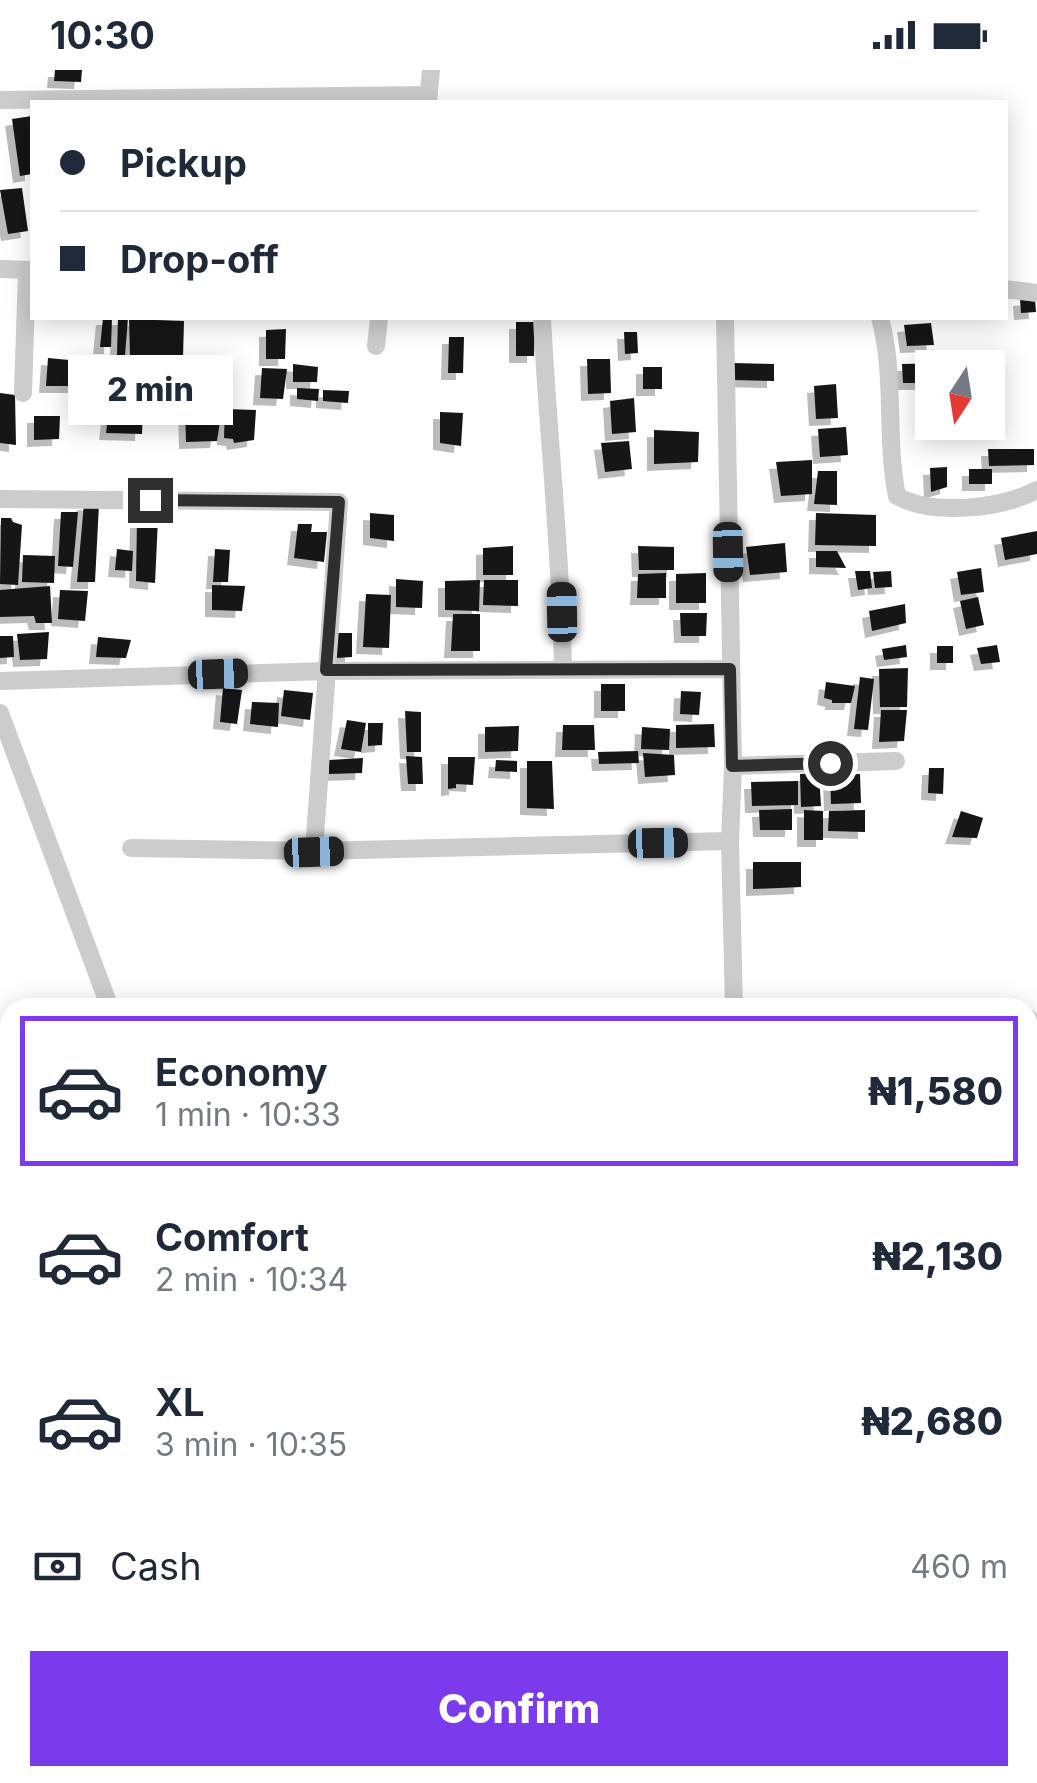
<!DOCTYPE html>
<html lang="en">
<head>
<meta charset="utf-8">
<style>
  :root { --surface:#fff; --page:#f6f6f7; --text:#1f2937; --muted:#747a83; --line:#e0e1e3; --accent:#7c3aed }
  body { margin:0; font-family:Inter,sans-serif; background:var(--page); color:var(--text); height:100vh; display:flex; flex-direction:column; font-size:38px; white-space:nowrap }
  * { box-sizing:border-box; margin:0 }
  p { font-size:32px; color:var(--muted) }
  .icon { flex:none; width:55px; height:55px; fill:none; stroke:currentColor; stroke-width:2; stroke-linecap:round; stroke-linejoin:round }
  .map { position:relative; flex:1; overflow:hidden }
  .panel { position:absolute; left:0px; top:928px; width:1038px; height:788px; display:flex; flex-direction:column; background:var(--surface); border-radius:30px 30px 0 0; box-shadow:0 5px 25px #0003 }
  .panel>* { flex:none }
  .banner { position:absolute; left:30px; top:30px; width:978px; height:220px; border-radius:0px; box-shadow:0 5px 25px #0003; display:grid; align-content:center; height:220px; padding:0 30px; background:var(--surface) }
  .needle { width:65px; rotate:192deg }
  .fabs { position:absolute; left:915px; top:280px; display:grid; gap:20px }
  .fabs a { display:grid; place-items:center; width:90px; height:90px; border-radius:0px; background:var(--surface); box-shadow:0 5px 25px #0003; font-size:50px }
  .end { position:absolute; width:45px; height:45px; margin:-22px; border:12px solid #2f2f2f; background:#fff; box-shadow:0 0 0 5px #fff }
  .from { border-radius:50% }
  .bubble { position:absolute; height:70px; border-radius:0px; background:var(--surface); box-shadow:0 5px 25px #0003; font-size:32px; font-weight:800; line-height:70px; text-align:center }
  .car { position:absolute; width:30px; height:60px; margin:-30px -15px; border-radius:12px; box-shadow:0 0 8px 2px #0007; background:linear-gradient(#222 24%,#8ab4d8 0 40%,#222 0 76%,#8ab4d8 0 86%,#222 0) }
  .banner b { display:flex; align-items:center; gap:35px; height:95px; font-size:38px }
  .banner b+b { border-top:2px solid var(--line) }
  .banner i { width:25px; height:25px; background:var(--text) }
  ul { padding:18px 0 0; list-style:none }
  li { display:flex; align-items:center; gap:30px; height:150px; margin:0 20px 15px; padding:0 10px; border:5px solid transparent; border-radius:0px }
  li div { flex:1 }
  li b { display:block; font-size:38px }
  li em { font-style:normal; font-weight:800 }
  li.selected { border-color:var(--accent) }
  li>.icon { width:90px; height:90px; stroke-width:1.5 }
  .pay { display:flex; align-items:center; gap:25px; height:110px; padding:0 30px; font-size:38px }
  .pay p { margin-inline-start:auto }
  .action { display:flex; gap:20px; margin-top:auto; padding:20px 30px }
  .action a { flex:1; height:115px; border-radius:0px; background:var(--accent); color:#fff; font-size:40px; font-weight:800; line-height:115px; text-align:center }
  .status { display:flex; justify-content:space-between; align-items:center; height:70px; padding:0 50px; background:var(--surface); direction:ltr }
  .status svg { height:28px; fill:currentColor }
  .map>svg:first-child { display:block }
  .building { fill:#161616; filter:url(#shadow) }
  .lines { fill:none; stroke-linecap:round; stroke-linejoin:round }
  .minor { stroke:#ccc; stroke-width:18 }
  .route { stroke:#2f2f2f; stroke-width:12 }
</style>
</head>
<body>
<div class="status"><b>10:30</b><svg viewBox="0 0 49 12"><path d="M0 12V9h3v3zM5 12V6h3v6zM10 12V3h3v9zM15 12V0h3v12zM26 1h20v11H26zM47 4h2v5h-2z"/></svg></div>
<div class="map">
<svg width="1037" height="1713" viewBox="0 0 1037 1713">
  <defs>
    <filter id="shadow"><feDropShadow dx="-7" dy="7" stdDeviation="0" flood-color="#0004"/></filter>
  </defs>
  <rect width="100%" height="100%" fill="#fff"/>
  <path class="building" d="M 55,0 L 82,0 L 81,12 L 54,11 Z
    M 32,46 L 32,104 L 20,106 L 12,49 Z
    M 22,118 L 28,161 L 8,164 L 0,120 Z
    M 1035,228 L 1036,242 L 1021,243 L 1020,229 Z
    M 103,248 L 112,248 L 111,277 L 100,277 Z
    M 118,248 L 128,248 L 125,285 L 117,285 Z
    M 129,249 L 184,251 L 183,287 L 130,285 Z
    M 516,252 L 535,252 L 534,286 L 516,286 Z
    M 931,253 L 934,275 L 907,276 L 904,255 Z
    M 286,259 L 285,289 L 266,289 L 266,260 Z
    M 624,262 L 637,262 L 638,283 L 625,284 Z
    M 449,267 L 464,267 L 463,303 L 448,303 Z
    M 48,288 L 101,293 L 100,316 L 46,316 Z
    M 116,288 L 143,288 L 142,303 L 147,304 L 147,318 L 142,317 L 141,325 L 114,325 Z
    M 587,289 L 610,289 L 611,323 L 588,324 Z
    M 733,293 L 774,294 L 774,311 L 733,310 Z
    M 949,293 L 949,298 L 932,298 L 932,313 L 903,313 L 902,294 Z
    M 293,294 L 318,297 L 317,312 L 293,312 Z
    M 643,297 L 662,297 L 662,319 L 643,319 Z
    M 262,298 L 287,299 L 283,329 L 260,328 Z
    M 836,314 L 838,348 L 816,349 L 814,316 Z
    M 297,318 L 319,319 L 318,331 L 297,329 Z
    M 323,320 L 349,321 L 348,333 L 323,331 Z
    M 0,323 L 15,325 L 16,375 L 0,373 Z
    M 634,328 L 636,362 L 612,364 L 610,331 Z
    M 143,337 L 142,364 L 106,363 L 109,339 Z
    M 185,337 L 222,338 L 217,371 L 186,372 Z
    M 225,339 L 256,340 L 254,370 L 234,373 L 233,369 L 224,368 Z
    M 440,342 L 463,343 L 461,376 L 440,373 Z
    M 34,346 L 60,346 L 59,369 L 34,370 Z
    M 846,357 L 848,385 L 820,387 L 818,359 Z
    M 654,360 L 699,362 L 698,392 L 654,394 Z
    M 629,371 L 632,399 L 605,402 L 601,373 Z
    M 988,379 L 1034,379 L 1034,395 L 989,396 Z
    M 812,390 L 812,424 L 781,426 L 776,392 Z
    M 947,397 L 947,417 L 931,422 L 930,398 Z
    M 969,399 L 992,399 L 992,414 L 969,414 Z
    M 818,401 L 837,401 L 837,435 L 814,434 Z
    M 84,433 L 99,434 L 95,512 L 77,512 Z
    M 61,442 L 78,442 L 73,497 L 58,496 Z
    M 370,443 L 394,445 L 394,471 L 370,468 Z
    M 816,443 L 876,445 L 876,476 L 815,475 Z
    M 1,448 L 11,448 L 13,452 L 22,455 L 18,515 L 0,514 Z
    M 137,448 L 158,449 L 155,513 L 136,511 Z
    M 298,454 L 312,454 L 311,462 L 327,462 L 324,492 L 294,488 Z
    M 1037,461 L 1037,484 L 1005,490 L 1001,468 Z
    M 785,473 L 787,502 L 750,505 L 746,477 Z
    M 513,476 L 513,505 L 483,505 L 483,478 Z
    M 638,476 L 674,477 L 674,500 L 639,500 Z
    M 117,479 L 133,481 L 132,501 L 115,500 Z
    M 215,479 L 230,480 L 228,512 L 213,512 Z
    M 816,481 L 837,481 L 846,498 L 816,497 Z
    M 23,485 L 55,486 L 54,513 L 22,512 Z
    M 981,498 L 984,522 L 961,525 L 957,502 Z
    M 855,501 L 870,501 L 872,518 L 858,520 Z
    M 891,501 L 892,517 L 875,518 L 873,502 Z
    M 666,503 L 666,528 L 637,528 L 638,504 Z
    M 706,503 L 706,533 L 676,533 L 676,504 Z
    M 396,509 L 423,511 L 422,538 L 396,537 Z
    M 480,510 L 479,541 L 445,540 L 445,511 Z
    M 484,510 L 518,510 L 518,536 L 483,535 Z
    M 212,515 L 245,516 L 242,541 L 212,540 Z
    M 50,516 L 52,553 L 36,553 L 34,546 L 0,547 L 0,520 Z
    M 60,520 L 88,521 L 85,551 L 58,549 Z
    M 366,524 L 391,525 L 389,578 L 363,577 Z
    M 978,527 L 984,555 L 966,559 L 960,531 Z
    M 905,534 L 906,553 L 872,561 L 869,541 Z
    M 680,543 L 707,543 L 706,566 L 681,566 Z
    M 453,544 L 480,544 L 480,581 L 451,581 Z
    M 49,562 L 47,589 L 20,590 L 17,564 Z
    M 337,563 L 352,563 L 352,587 L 336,588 Z
    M 0,566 L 13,566 L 14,587 L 0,588 Z
    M 98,567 L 131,570 L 126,588 L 96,587 Z
    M 906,575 L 907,587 L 884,590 L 882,579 Z
    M 997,575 L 1000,592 L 981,594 L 977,578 Z
    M 937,576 L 953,576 L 953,593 L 937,593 Z
    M 908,598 L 907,637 L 880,637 L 879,599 Z
    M 860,607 L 874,609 L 868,660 L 854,659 Z
    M 826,612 L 855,616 L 851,633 L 832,633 L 832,630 L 824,628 Z
    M 601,614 L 625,614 L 625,641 L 601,641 Z
    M 223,618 L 242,620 L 237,654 L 220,652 Z
    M 284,620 L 313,623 L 310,650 L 281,646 Z
    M 681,621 L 701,622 L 699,645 L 680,644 Z
    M 252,632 L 279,633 L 278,657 L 250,654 Z
    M 881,640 L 907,640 L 904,671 L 879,672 Z
    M 405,641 L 421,642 L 421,682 L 407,682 Z
    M 347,650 L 366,653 L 361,682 L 341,679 Z
    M 368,653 L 383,653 L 382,675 L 368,676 Z
    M 714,654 L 715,677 L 676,678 L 676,655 Z
    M 563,655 L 594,655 L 595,680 L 562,680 Z
    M 519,656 L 518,681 L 485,682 L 485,657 Z
    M 642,657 L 670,659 L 669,680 L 641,679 Z
    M 638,681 L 639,693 L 599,694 L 598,682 Z
    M 643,683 L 674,685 L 675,705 L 645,707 Z
    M 406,686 L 422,687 L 423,714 L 408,714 Z
    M 448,687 L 475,687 L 473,715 L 456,714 L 456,718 L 448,719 Z
    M 363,688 L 362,703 L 329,704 L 329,690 Z
    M 496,690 L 517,691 L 517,702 L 495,701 Z
    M 527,691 L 552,691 L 554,739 L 527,738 Z
    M 929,698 L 944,698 L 943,724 L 928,723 Z
    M 819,703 L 821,736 L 801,737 L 800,704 Z
    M 860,704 L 861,733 L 831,734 L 830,705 Z
    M 798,711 L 798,735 L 752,736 L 751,712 Z
    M 792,739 L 792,760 L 760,760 L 759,740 Z
    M 804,740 L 823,741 L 823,770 L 804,770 Z
    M 865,740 L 865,762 L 828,761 L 829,741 Z
    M 961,741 L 983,748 L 977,768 L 952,767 Z
    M 753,792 L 801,792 L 801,817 L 753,819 Z
    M 0,1283 L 10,1283 L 10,1316 L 0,1315 Z
    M 0,1344 L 10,1345 L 10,1422 L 0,1421 Z
    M 0,1487 L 8,1488 L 5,1514 L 0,1514 Z
    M 515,1705 L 545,1705 L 548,1713 L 496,1713 Z
    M 651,1705 L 662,1705 L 666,1713 L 633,1713 Z
    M 711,1705 L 747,1705 L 734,1713 L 702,1713 Z
    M 865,1705 L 893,1705 L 894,1708 L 885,1713 L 869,1713 Z"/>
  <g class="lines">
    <path class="minor" d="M 0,30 L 429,25
      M 428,32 L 431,0
      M 0,199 L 32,200
      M 1005,219 L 1037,223
      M 542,248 C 548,365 561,481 563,599
      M 725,248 L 733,696 L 730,771 L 734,938
      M 880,248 C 896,307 885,367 897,426 C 933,446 1001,439 1037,420
      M 376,276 L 379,248
      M 23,323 L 27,200
      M 0,429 L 339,432 L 314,781
      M 0,611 L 326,601 L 730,599
      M 0,643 L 110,938
      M 733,696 L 896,691
      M 131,778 L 314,781 L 730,771
      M 1028,948 L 1037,966
      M 1028,1280 L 1037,1274
      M 1028,1354 L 1037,1377
      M 0,1438 L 10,1437
      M 1028,1697 L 1037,1692
      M 787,1705 L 791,1713
      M 1002,1705 L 1004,1710 L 1013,1705"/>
  </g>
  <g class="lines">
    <path class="route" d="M 150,430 L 339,432 L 326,600 L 730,599 L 732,696 L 830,693"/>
  </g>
</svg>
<div class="fabs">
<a><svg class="needle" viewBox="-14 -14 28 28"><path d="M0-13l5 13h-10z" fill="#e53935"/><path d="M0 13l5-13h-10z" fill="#747a83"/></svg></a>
</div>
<i class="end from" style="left:830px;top:693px"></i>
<i class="end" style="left:150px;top:430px"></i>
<div class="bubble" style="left:68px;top:285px;width:165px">2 min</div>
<i class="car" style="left:728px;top:482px;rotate:179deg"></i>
<i class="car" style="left:562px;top:542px;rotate:359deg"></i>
<i class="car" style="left:218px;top:604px;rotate:88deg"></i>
<i class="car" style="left:658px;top:773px;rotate:89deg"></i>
<i class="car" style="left:314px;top:782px;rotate:88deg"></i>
<div class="banner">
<b><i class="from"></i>Pickup</b>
<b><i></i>Drop-off</b>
</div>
<section class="panel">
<ul>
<li class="selected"><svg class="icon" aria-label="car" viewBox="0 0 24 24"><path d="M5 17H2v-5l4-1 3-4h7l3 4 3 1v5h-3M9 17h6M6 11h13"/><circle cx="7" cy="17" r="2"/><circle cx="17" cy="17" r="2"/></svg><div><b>Economy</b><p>1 min · 10:33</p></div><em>₦1,580</em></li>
<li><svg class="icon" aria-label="car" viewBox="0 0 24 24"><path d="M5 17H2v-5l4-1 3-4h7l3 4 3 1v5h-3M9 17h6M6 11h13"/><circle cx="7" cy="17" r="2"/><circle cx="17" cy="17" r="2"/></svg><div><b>Comfort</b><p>2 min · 10:34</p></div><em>₦2,130</em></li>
<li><svg class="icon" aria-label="car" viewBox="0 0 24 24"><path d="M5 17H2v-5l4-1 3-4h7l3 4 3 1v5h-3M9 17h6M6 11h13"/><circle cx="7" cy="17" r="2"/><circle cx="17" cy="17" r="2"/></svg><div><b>XL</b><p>3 min · 10:35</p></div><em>₦2,680</em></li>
</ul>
<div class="pay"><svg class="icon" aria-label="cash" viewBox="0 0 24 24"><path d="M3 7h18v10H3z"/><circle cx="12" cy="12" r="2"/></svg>Cash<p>460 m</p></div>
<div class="action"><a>Confirm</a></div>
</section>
</div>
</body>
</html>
